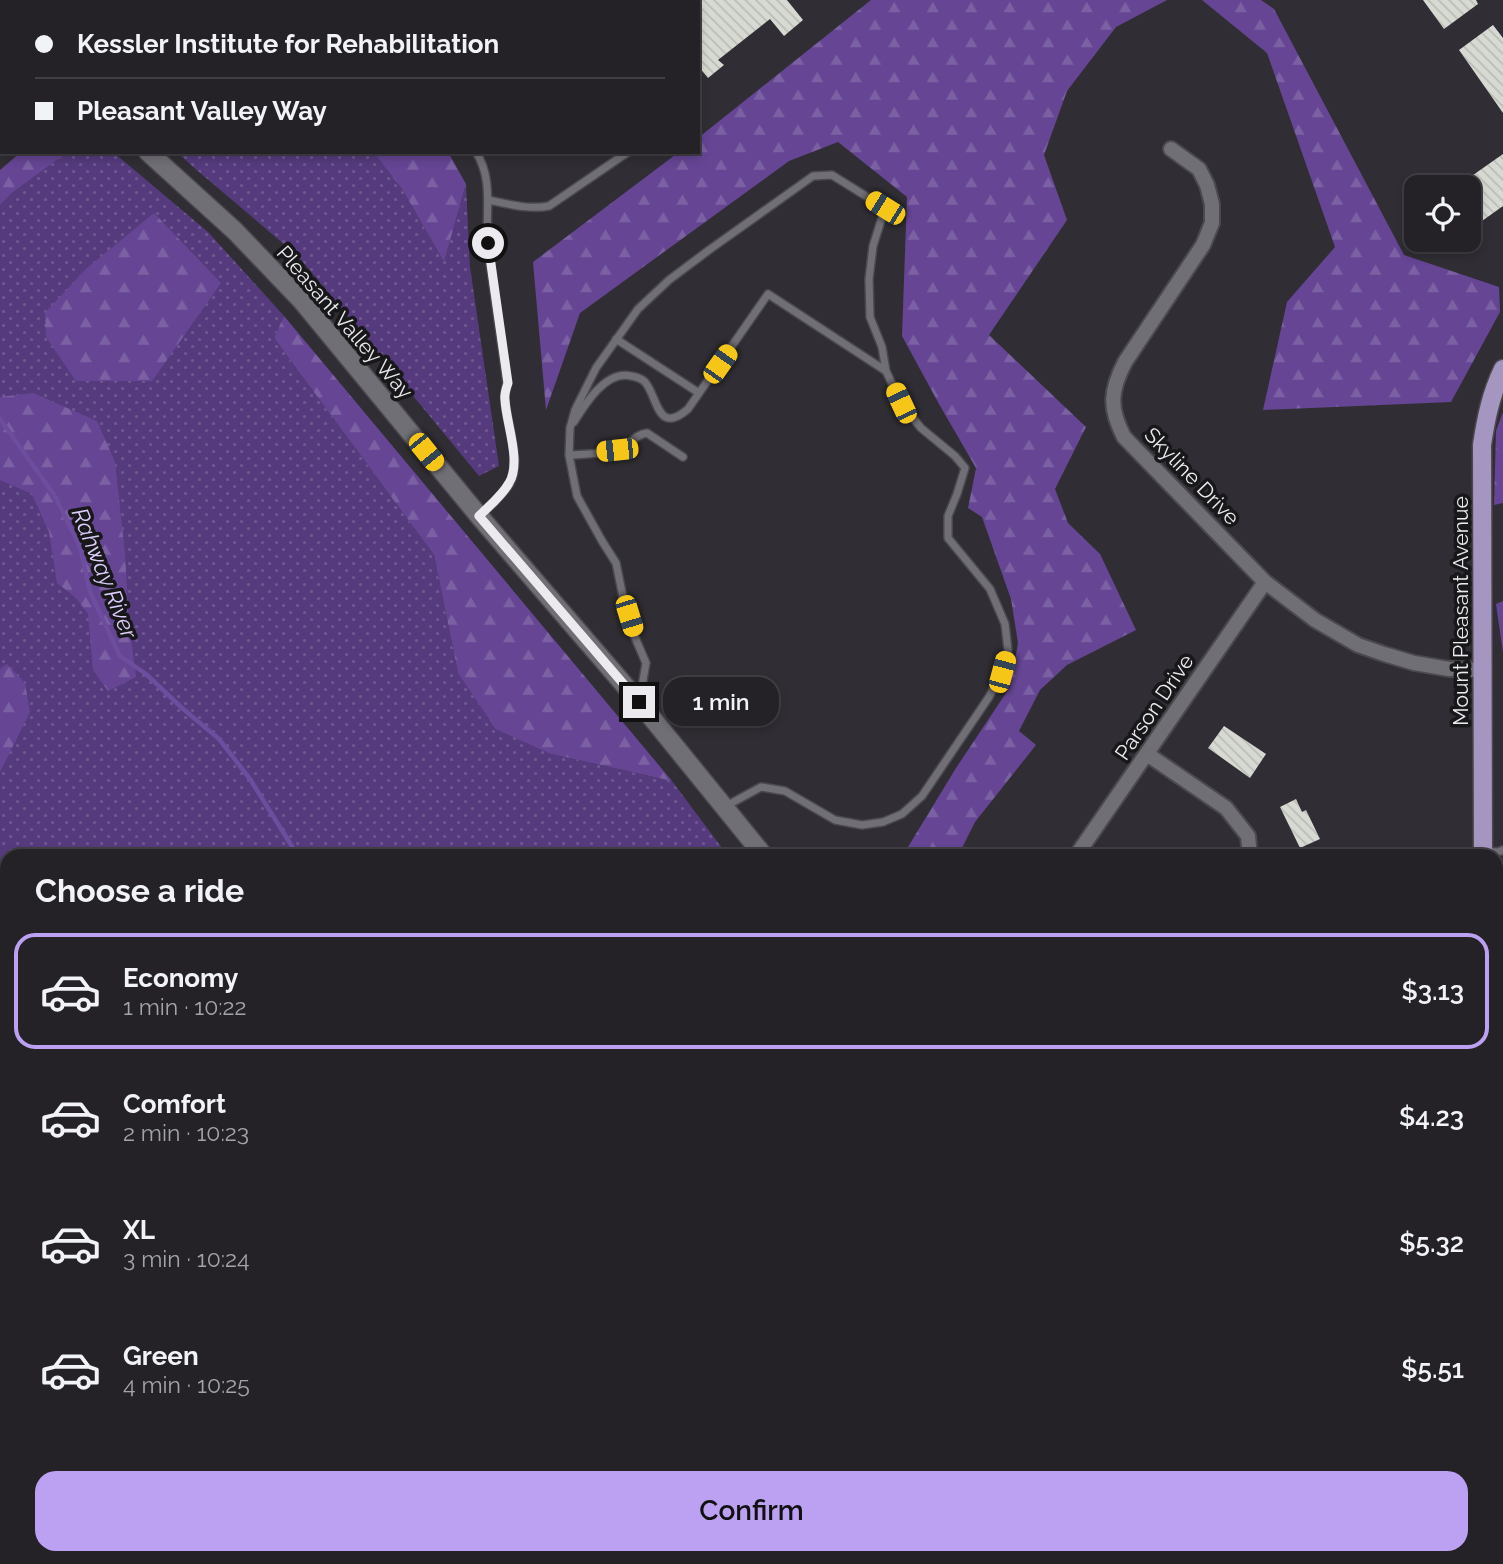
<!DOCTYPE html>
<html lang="en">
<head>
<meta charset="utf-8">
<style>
  :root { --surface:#242227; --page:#302f33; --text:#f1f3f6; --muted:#a3a4a7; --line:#413f44; --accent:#bca0f2 }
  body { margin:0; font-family:Raleway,sans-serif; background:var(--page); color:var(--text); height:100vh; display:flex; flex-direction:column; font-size:26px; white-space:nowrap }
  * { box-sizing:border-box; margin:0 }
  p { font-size:23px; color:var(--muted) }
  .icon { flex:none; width:38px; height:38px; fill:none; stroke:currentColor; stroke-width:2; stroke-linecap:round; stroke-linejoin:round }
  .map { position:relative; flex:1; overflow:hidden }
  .panel { position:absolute; left:0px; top:849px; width:1503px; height:716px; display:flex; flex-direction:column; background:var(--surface); border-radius:21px 21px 0 0; box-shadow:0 4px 10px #0003,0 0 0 2px var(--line) }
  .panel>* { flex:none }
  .banner { position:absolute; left:0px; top:0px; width:700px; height:154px; box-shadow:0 4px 10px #0003,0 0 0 2px var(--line); display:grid; align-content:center; height:154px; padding:0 35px; background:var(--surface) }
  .buttons { position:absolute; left:1404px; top:175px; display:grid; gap:14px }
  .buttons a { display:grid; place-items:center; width:77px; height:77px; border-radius:14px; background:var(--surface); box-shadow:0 4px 10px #0003,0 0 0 2px var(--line); font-size:35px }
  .end { position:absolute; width:32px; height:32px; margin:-16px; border:9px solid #eceaee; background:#111; box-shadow:0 0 0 4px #111 }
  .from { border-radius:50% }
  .bubble { position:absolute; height:49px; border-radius:21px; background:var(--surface); box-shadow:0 4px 10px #0003,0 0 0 2px var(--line); font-size:23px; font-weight:600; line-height:49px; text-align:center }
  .car { position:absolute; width:21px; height:42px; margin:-21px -10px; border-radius:9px; box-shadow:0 0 5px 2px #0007; background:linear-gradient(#f5c518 24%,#345 0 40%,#f5c518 0 76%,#345 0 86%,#f5c518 0) }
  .banner b { display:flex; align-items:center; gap:24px; height:66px; font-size:26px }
  .banner b+b { border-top:2px solid var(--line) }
  .banner i { width:18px; height:18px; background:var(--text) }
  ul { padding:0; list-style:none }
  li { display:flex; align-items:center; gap:21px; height:116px; margin:0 14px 10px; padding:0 21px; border:4px solid transparent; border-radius:21px }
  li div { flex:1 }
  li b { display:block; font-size:26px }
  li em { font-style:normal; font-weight:600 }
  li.active { border-color:var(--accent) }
  li>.icon { width:63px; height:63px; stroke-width:1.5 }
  h2 { padding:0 35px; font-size:32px; line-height:84px }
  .primary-button { display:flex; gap:14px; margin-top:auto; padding:14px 35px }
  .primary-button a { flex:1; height:80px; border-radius:21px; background:var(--accent); color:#111; font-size:28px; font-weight:600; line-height:80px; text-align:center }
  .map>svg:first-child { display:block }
  .grass { fill:url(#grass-dots) }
  .forest { fill:url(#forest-firs) }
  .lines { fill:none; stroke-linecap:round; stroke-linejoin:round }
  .stream { stroke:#6d4d9d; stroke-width:4.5 }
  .building { fill:url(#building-back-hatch) }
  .service-casing { stroke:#4b494e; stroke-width:10 }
  .minor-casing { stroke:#4b494e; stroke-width:18 }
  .secondary-casing { stroke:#4b494e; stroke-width:21 }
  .primary-casing { stroke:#4b494e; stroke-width:21 }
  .service { stroke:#716f76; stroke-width:7 }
  .minor { stroke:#716f76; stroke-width:14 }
  .secondary { stroke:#716f76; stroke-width:18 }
  .primary { stroke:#a495c1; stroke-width:18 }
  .route { stroke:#eceaee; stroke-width:9 }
  .labels { text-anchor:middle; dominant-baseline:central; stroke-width:7; stroke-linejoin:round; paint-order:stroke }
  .street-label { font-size:21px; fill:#eceaee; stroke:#18171a }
  .water-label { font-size:23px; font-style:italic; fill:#dccdfa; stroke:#18171a }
</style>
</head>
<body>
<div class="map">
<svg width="1503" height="1564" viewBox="0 0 1503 1564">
  <defs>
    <pattern id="grass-dots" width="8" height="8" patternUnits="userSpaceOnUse" patternTransform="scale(1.75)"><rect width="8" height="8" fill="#553b7d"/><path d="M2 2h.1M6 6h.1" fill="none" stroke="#6e5890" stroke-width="1.8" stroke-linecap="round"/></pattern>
    <pattern id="forest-firs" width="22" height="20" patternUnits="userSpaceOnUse" patternTransform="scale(1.75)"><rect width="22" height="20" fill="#654594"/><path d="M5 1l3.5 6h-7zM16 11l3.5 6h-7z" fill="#7b60a3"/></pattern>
    <pattern id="building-back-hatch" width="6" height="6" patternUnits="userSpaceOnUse" patternTransform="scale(1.75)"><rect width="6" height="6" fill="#d7dad2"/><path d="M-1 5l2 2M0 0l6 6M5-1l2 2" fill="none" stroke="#babcb6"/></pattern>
  </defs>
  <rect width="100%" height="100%" fill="#302e34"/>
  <path class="grass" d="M 68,152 L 113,152 L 208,232 L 284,316 L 274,338 L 434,555 L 458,673 L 551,754 L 672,781 L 728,856 L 7,856 L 7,1558 L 1240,1558 L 1245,1564 L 0,1564 L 0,205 L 12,193 Z
    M 177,152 L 373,152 L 402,189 L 444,262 L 466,184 L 470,267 L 499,466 L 479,476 L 298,256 L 192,166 Z"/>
  <path class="forest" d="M 19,0 L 360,0 L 361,2 L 22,2 Z
    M 871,0 L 1167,0 L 1116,27 L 1067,91 L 1044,155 L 1067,220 L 989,335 L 1086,427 L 1055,489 L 1068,523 L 1100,554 L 1136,630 L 1067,665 L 1040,690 L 1019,731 L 1036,745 L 975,822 L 958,856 L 894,856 L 908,847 L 956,768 L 1010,687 L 1018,643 L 1011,599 L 982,517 L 968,508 L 976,468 L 939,404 L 902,336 L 907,197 L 838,142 L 789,161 L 580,313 L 546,410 L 533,262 L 679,152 L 698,152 L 698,138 Z
    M 1202,0 L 1261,0 L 1274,9 L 1404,255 L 1499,287 L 1500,312 L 1451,402 L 1263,410 L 1287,302 L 1335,247 L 1267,53 Z
    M 21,152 L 68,152 L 12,193 L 0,205 L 0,170 Z
    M 373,152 L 448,152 L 466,184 L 444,262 L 402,189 Z
    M 154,213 L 221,283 L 152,381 L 76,381 L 46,337 L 45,313 L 86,269 Z
    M 284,316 L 672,781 L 551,754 L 496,729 L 458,673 L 434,555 L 274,338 Z
    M 33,393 L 97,421 L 115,462 L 125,554 L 129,623 L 136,677 L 108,691 L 93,670 L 88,614 L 76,598 L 57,583 L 49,532 L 32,494 L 0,480 L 0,397 Z
    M 1503,412 L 1503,503 L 1494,505 L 1496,431 Z
    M 1503,601 L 1503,653 L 1496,604 Z
    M 7,664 L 25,683 L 30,712 L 0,772 L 0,669 Z
    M 0,1204 L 7,1217 L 7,1398 L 0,1369 Z
    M 1496,1503 L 1503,1512 L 1503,1564 L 1500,1564 L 1496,1524 Z
    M 45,1558 L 298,1558 L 314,1564 L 47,1564 Z"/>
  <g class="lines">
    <path class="stream" d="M 0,419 L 55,496 L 80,547 L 90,592 L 120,656 L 146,674 L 182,708 L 219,739 L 250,779 L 298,856
      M 1053,1558 L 1058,1564"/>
  </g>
  <path class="building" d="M 698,0 L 787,0 L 803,20 L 784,36 L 770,19 L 718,60 L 724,65 L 708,78 L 698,66 Z
    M 1423,0 L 1476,0 L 1478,4 L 1444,29 Z
    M 1493,25 L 1503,38 L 1503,113 L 1459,50 Z
    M 1503,154 L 1503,206 L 1468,231 L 1468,187 L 1456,187 Z
    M 1224,726 L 1266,754 L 1250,778 L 1208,748 Z
    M 1296,799 L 1302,812 L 1306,810 L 1320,839 L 1300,848 L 1280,807 Z"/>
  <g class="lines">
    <g class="service-casing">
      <path id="service" d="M 378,0 L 379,2
        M 476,152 C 494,180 485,212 488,243 C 493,290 501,336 507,383 C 506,389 504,394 505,400 C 506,423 522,461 510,483 C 503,495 490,506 479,516
        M 488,200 C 508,204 529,210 549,206 L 628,152
        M 616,339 L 699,393
        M 574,422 C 585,404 606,370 631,376 C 637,377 641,378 645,382 C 658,397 657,436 688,409 L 768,294 L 886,371
        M 569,455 C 583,454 604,454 617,450 C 628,447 635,434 647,433 L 683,457
        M 640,698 L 646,663 L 634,635 L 623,597 L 616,563 L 602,541 L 577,496 L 569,455 L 570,428 L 575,410 L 596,368 L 638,309 L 669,280 L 709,250 L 813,176 L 832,175 L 885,208 L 873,246 L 869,279 L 870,317 L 882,347 L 886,371 L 901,403 L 921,428 L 955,456 L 965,468 L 957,494 L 948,516 L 948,538 L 990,589 L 1005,624 L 1008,650 L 1002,672 L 989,697 L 922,796 L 902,814 L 883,822 L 862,825 L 835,820 L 785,791 L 761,787 L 726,806
        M 1484,851 L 1498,852 L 1503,850
        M 1319,1558 L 1328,1564"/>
    </g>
    <g class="minor-casing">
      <path id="minor" d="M 0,142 L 2,141
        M 1171,149 L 1199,169 L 1207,185 L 1212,204 L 1212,223 L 1203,245 L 1125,362 C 1110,391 1109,408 1124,437 L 1265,582 L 1315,620 L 1358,645 L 1384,654 L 1414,663 L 1449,669 L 1483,670
        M 1147,754 L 1226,808 L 1248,836 L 1250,856
        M 1076,856 L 1265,582
        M 1496,1451 L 1503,1450"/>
    </g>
    <g class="secondary-casing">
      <path id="secondary" d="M 0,15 L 2,17
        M 148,152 L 235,231 L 302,301 L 479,516 L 639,702 L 764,856
        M 1267,1558 L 1272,1564"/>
    </g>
    <g class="primary-casing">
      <path id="primary" d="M 1483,856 L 1482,445 C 1486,418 1491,394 1503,369
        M 1474,1564 L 1474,1558"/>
    </g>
    <use href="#service" class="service"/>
    <use href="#minor" class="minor"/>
    <use href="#secondary" class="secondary"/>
    <use href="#primary" class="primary"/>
  </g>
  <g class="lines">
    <path class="route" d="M 488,243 L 508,383 C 506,389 504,394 505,400 C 506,423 522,462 509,483 C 502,496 489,506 479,516 L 639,702"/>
  </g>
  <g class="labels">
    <g class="street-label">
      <text transform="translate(345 322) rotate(49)">Pleasant Valley Way</text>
      <text transform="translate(1192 476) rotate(46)">Skyline Drive</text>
      <text transform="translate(1460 611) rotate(-90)">Mount Pleasant Avenue</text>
      <text transform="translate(1154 707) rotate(-56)">Parson Drive</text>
    </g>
    <g class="water-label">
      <text transform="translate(105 573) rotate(68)">Rahway River</text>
    </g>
  </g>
</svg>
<div class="buttons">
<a><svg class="icon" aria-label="locate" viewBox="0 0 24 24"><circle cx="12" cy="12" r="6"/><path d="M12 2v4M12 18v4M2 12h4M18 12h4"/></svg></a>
</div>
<i class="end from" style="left:488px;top:243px"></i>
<i class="end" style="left:639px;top:702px"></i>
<div class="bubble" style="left:663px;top:677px;width:116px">1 min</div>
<i class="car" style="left:885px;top:208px;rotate:302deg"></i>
<i class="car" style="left:720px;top:364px;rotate:35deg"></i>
<i class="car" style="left:901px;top:403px;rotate:335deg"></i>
<i class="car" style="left:617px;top:450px;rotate:264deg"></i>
<i class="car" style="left:426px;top:452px;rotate:141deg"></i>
<i class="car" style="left:629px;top:616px;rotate:163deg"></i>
<i class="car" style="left:1002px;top:672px;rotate:15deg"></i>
<div class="banner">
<b><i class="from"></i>Kessler Institute for Rehabilitation</b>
<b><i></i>Pleasant Valley Way</b>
</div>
<section class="panel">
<h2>Choose a ride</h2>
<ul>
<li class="active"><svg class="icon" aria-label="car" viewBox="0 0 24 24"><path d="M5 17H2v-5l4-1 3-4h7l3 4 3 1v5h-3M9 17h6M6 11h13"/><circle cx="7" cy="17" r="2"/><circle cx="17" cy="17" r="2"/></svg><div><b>Economy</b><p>1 min · 10:22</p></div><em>$3.13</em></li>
<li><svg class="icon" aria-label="car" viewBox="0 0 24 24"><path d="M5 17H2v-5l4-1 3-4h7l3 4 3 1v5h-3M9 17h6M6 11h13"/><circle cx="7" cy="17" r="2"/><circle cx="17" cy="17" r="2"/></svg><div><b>Comfort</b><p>2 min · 10:23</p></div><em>$4.23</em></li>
<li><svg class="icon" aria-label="car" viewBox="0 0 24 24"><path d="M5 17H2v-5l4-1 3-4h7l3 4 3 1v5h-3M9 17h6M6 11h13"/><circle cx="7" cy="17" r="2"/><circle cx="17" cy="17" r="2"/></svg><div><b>XL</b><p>3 min · 10:24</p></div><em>$5.32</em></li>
<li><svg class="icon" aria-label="car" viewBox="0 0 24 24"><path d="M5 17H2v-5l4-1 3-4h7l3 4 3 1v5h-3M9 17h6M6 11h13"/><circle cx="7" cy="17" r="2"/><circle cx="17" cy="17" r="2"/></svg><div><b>Green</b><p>4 min · 10:25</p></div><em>$5.51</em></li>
</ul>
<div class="primary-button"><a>Confirm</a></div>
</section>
</div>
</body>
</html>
